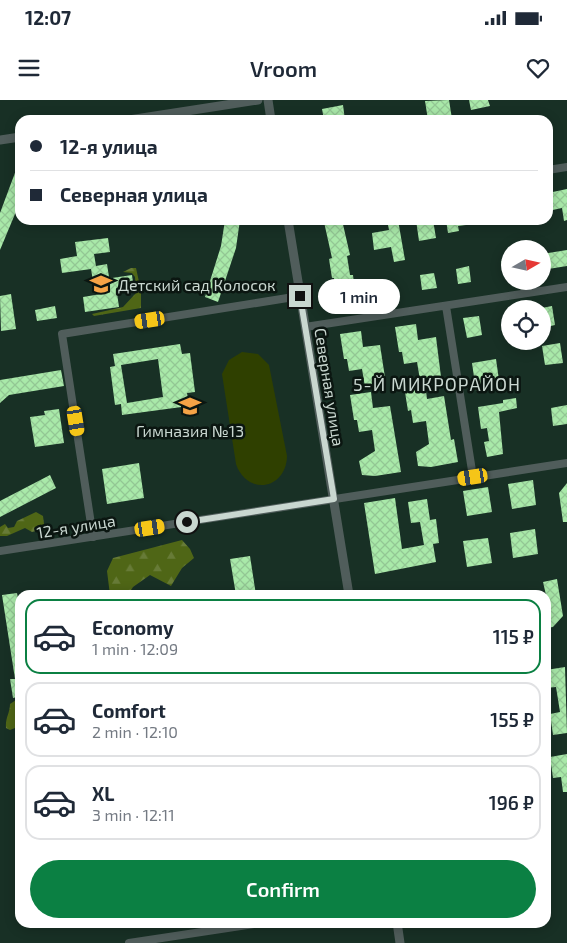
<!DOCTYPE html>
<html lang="en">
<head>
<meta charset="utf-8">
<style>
  :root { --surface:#fff; --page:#f2f2f3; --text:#1f2937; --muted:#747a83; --line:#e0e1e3; --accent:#0b8043 }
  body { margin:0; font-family:"Exo 2",sans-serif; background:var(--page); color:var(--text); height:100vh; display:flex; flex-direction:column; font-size:19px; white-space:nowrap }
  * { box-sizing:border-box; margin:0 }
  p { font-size:16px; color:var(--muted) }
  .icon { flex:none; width:28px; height:28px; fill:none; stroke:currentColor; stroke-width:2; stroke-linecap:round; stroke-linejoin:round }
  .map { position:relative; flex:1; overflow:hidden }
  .details { position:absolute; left:15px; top:490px; width:536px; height:338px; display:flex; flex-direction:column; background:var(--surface); border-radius:15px; box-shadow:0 2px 12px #0003 }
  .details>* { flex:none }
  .banner { position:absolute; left:15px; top:15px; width:538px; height:110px; border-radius:15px; box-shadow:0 2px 12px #0003; display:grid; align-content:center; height:110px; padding:0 15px; background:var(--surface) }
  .needle { width:32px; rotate:81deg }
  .buttons { position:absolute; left:501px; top:140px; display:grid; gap:10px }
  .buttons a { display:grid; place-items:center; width:50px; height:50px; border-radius:50%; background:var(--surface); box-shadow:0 2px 12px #0003; font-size:25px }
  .end { position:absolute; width:22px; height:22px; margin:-11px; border:6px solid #c9d7d0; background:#111; box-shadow:0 0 0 2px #111 }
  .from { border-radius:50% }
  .bubble { position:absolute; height:35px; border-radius:18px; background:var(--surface); box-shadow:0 2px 12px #0003; font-size:16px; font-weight:600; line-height:35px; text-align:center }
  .car { position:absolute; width:15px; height:30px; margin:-15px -8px; border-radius:6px; box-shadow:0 0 4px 1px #0007; background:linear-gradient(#f5c518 24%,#345 0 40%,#f5c518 0 76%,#345 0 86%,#f5c518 0) }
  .banner b { display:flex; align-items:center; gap:18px; height:48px; font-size:19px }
  .banner b+b { border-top:1px solid var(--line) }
  .banner i { width:12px; height:12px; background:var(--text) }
  ul { padding:9px 0 0; list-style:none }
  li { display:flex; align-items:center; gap:15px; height:75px; margin:0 10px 8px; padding:0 5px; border:2px solid var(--line); border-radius:15px }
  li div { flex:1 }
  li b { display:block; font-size:19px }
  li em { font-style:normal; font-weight:600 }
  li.selected { border-color:var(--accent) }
  li>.icon { width:45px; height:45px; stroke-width:1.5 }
  .primary-button { display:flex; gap:10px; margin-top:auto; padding:10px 15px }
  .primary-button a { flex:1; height:58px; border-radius:30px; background:var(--accent); color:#fff; font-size:20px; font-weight:600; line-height:58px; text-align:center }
  .status { display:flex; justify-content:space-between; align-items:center; height:35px; padding:0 25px; background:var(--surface); direction:ltr }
  .status svg { height:14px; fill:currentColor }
  header { display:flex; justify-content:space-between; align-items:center; height:65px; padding:0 15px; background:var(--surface); font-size:22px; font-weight:600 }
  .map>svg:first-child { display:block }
  .forest { fill:url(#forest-firs) }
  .pitch { fill:#2f4000 }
  .building { fill:url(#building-cross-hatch); fill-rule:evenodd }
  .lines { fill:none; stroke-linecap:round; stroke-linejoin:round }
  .minor { stroke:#505d5b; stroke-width:8 }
  .tertiary { stroke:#505d5b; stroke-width:9 }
  .route { stroke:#c9d7d0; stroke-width:6 }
  .labels { text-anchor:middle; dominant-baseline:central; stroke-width:5; stroke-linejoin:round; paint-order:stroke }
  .poi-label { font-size:16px; fill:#c9d7d0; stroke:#0b1611; text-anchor:start }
  .street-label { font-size:16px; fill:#c9d7d0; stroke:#0b1611 }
  .neighbourhood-label { font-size:18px; letter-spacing:1px; fill:#c9d7d0; stroke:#0b1611 }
</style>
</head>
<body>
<div class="status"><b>12:07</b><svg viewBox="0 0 49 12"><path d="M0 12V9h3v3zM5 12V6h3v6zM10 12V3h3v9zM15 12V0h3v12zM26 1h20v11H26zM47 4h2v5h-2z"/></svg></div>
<header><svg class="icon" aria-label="menu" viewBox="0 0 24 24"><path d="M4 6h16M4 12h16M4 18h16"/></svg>Vroom<svg class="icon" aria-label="heart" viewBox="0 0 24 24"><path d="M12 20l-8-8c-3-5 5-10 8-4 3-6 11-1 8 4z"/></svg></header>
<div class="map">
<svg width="567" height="843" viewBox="0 0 567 843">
  <defs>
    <pattern id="forest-firs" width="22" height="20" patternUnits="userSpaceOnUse" patternTransform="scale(1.25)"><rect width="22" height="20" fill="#4f6616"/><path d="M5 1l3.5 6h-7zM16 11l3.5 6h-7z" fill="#677b37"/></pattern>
    <pattern id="building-cross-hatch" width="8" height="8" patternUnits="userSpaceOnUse" patternTransform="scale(1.25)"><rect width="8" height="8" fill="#a9e9a9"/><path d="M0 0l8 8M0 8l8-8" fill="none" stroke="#93c794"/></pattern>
  </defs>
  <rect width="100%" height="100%" fill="#183025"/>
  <path class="forest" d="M 131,168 L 136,168 L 141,191 L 141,208 L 94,216 L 92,214 L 123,207 L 136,193 L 135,177 L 132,173 L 123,172 Z
    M 36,412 L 43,416 L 44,424 L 40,430 L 32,432 L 25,428 L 7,436 L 0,436 L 0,427 L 5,424 L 8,428 L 14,427 L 17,421 Z
    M 182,440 L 190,449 L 194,458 L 182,468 L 171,486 L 150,475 L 133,487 L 128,495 L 110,495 L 107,471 L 113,458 Z
    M 16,600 L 20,602 L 20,626 L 10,630 L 6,628 C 5,618 10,613 10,604 Z"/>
  <path class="pitch" d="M 242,252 L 258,254 L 269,265 L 287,356 C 286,390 247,396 236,364 L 222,274 L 229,260 Z"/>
  <path class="building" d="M 449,0 L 452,19 L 428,20 L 425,1 Z
    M 469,0 L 488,0 L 490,6 L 471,10 Z
    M 343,5 L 345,20 L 324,20 L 322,9 Z
    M 19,62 L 20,102 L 0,150 L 0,113 Z
    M 567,89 L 567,120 L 564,121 L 562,108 L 548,111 L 548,93 Z
    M 225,120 L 240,120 L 236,148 L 218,202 L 205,197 L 221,146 Z
    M 342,120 L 350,155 L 347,156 L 350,175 L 353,175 L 357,210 L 338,213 L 334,178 L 332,178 L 329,159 L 332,158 L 324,122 Z
    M 387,120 L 398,120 L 405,160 L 394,162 L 391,147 L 374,150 L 372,133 L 389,130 Z
    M 416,120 L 433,120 L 436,138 L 419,141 Z
    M 446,120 L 473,120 L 474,124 L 458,126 L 459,131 L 448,133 Z
    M 108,138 L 110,152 L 94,154 L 96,166 L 107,164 L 109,177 L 112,178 L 132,175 L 134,190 L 117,193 L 119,207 L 85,212 L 83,197 L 101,194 L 99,180 L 93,181 L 91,169 L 62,173 L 60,159 L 77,156 L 75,142 Z
    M 567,150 L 567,166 L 542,170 L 542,154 Z
    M 510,159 L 510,176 L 504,177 L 501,161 Z
    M 469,166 L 471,182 L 458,184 L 456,169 Z
    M 434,173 L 437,188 L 422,190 L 420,175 Z
    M 11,194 L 16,229 L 1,231 L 0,196 Z
    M 55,206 L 57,218 L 37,221 L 35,210 Z
    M 552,206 L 555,225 L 542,228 L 542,208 Z
    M 479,216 L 482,235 L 467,238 L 463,218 Z
    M 416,224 L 418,240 L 436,237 L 441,277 L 420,280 L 417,262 L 404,264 L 402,252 L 399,252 L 395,227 Z
    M 361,231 L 363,247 L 380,245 L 386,284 L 365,287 L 362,269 L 349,271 L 347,259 L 344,259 L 340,234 Z
    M 560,243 L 563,263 L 545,265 L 542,246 Z
    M 180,244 L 182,254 L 190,253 L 195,292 L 187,293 L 189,306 L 122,315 L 121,304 L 115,305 L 110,267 L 115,266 L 113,254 ZM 158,259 L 163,297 L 127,303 L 121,265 Z
    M 496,259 L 500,287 L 476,291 L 472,263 Z
    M 61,270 L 64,286 L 9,295 L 0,303 L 0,280 Z
    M 425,283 L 427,299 L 444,296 L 451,340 L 454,339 L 458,362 L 431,367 L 418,366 L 416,352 L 429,344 L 426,321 L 413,323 L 411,310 L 408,311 L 404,286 Z
    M 371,292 L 373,308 L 390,306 L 401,372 L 375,376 L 362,375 L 359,361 L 375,351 L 372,330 L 359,332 L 357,320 L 354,320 L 350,295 Z
    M 516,298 L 517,308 L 499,312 L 503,354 L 487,357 L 484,342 L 489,341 L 487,328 L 481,329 L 478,307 L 503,303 L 503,300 Z
    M 567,305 L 567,324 L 553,326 L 551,308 Z
    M 59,309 L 64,343 L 35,347 L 30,317 L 45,315 L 44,311 Z
    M 139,363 L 144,398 L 107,404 L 102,369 Z
    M 50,375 L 56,388 L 0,417 L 0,401 Z
    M 533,380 L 536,405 L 512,409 L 508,384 Z
    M 567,383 L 567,422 L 563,422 L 559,393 Z
    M 488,387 L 492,412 L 467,416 L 463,391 Z
    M 395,398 L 402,449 L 424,445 L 420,422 L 411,423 L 408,402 L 427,399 L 430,420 L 436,419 L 439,443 L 433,444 L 436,462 L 375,474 L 364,403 Z
    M 535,429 L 538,454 L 513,458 L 510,433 Z
    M 488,438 L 492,463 L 467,467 L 463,441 Z
    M 250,456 L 256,495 L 236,495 L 230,459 Z
    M 557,479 L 563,516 L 553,527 L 546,528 L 546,495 L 543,482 Z
    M 17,493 L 20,510 L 20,596 L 13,598 L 10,579 L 15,579 L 2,495 Z
    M 565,567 L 567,633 L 553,635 L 550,614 L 560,612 L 556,587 L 546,588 L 546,570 Z
    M 567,654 L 567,692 L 563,692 L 561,677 L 553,678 L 550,657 Z"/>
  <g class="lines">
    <path class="minor" d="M 548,70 L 567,67
      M 446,206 L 473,377
      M 305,227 L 567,187
      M 93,437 L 62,234 L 300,196
      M 0,451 L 567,363
      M 129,843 L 268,822"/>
    <path class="tertiary" d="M 268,0 L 271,20
      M 129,20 L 258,0
      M 0,40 L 20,37
      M 288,120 L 349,495
      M 397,822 L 400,843"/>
  </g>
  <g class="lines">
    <path class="route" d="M 187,422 L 334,399 L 300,196"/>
  </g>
  <defs>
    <g id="school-bare" transform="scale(1.725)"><path d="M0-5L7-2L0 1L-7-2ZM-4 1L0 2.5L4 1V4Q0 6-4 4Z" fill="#f5a346" stroke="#0b1611" stroke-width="2.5" paint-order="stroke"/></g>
  </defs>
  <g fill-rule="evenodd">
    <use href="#school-bare" x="101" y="184"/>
    <use href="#school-bare" x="190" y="306"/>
  </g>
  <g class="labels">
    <g class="poi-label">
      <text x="118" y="184">Детский сад Колосок</text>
      <text x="190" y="330" text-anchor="middle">Гимназия №13</text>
    </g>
    <g class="street-label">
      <text transform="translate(330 287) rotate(81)">Северная улица</text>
      <text transform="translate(76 426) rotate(-9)">12-я улица</text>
    </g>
    <g class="neighbourhood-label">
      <text x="437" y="284">5-Й МИКРОРАЙОН</text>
    </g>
  </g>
</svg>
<div class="buttons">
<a><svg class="needle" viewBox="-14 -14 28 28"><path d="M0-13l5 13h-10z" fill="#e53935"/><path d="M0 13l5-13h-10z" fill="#747a83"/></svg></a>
<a><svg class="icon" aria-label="locate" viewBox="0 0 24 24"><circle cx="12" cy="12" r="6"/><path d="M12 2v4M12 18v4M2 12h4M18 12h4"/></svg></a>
</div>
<i class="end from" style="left:187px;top:422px"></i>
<i class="end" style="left:300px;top:196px"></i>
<div class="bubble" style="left:318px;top:179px;width:82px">1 min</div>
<i class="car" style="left:150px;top:220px;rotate:261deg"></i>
<i class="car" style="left:76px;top:321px;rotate:171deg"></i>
<i class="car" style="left:473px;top:377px;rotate:261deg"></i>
<i class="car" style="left:150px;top:428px;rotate:81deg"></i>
<div class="banner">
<b><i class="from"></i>12-я улица</b>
<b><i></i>Северная улица</b>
</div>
<section class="details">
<ul>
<li class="selected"><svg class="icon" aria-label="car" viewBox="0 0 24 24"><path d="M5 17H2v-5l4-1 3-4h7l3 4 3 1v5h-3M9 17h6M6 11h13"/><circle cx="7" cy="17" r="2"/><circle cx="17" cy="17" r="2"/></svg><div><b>Economy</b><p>1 min · 12:09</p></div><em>115 ₽</em></li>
<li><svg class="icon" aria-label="car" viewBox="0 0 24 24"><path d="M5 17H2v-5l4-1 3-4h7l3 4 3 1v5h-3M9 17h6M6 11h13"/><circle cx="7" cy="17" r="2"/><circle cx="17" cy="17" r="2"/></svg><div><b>Comfort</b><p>2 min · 12:10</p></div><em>155 ₽</em></li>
<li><svg class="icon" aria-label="car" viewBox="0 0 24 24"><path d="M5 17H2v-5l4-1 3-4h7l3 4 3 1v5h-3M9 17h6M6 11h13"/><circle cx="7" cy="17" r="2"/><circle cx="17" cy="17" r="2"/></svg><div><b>XL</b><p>3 min · 12:11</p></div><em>196 ₽</em></li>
</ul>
<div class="primary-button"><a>Confirm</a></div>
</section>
</div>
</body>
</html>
